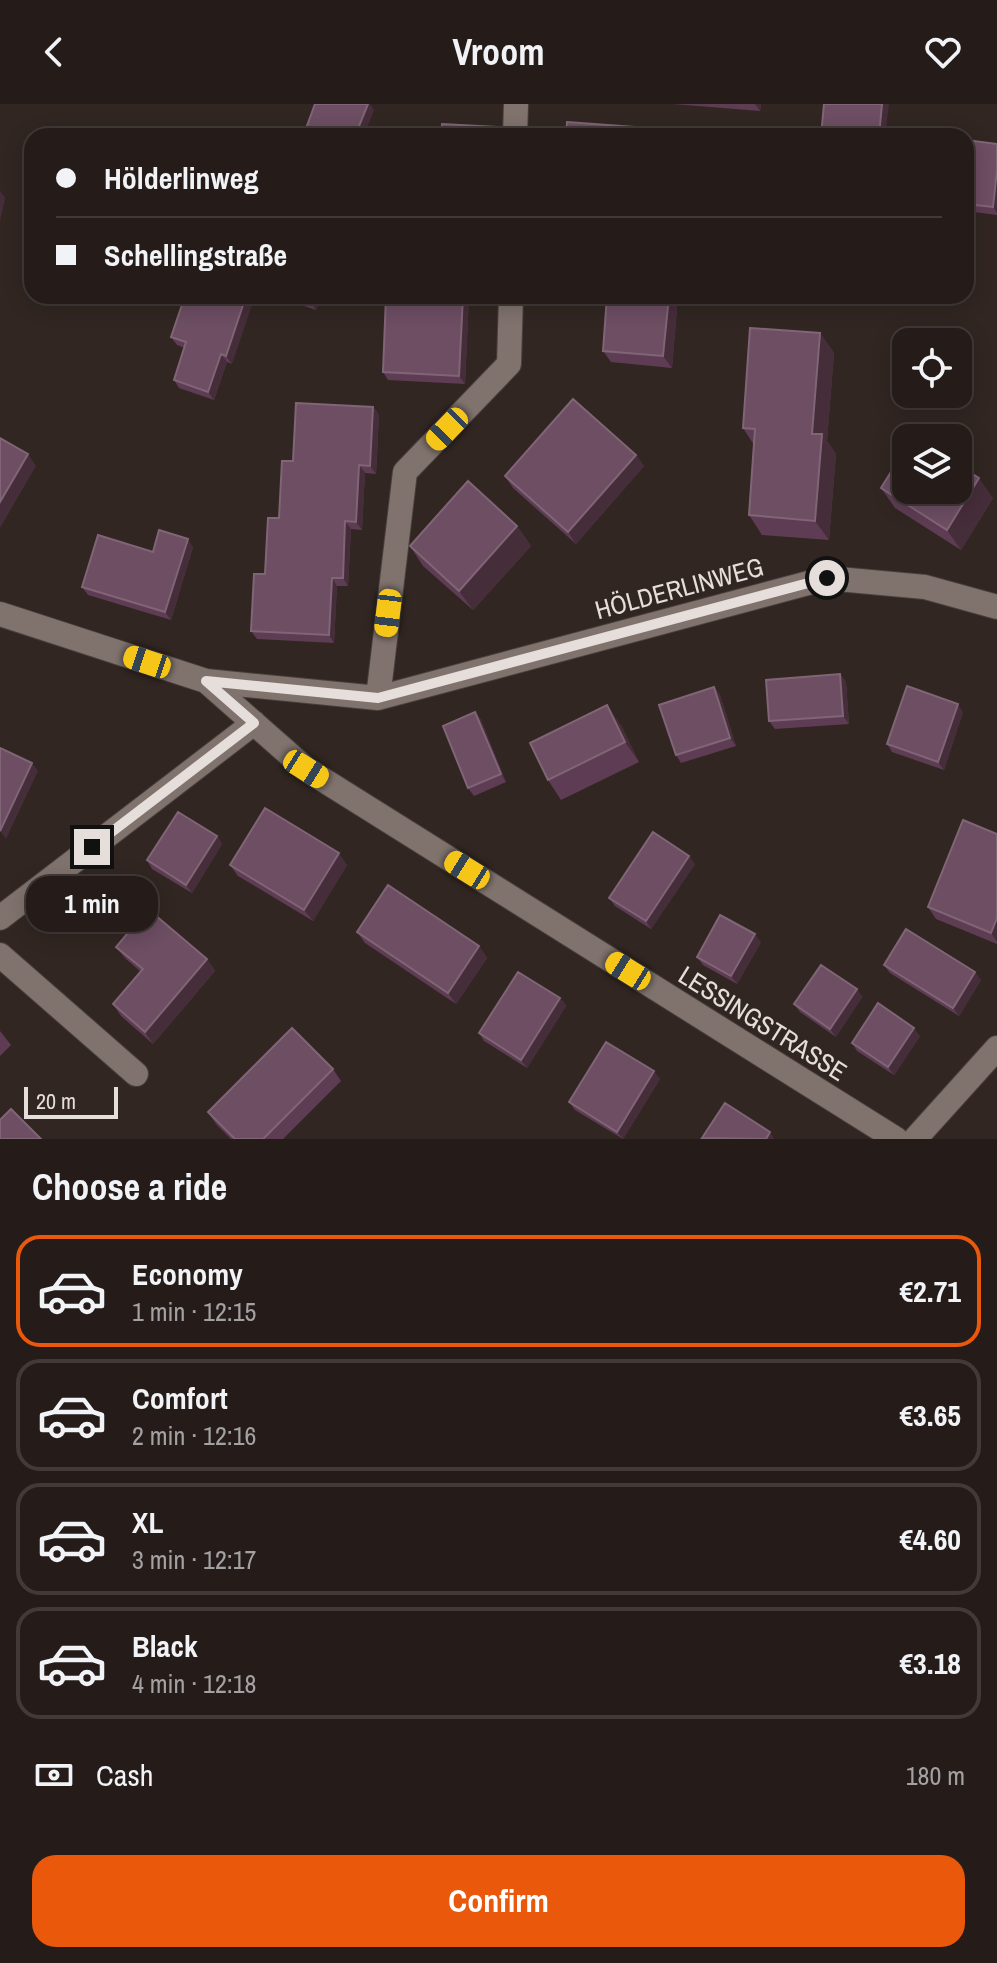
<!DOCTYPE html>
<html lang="en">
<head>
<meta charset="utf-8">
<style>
  :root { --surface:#251c1a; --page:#312927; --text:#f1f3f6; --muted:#a3a1a2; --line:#423a39; --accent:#ea580c }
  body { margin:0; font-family:"Archivo Narrow",sans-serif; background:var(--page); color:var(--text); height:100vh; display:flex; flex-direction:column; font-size:30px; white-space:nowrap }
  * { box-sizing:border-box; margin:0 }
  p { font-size:26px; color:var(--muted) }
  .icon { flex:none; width:44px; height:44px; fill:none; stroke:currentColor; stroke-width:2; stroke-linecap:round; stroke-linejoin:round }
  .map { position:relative; height:1035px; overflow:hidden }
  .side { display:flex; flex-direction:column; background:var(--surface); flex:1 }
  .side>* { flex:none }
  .banner { position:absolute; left:24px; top:24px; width:950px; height:176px; border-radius:24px; box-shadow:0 4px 20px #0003,0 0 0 2px var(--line); display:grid; align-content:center; height:176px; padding:0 32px; background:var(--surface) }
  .fabs { position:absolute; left:892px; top:224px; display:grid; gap:16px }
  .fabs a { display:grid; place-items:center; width:80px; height:80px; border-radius:16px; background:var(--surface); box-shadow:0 4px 20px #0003,0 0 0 2px var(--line); font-size:40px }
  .scale { position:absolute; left:24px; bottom:20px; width:94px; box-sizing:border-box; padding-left:8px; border:4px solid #e5dedb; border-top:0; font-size:22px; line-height:28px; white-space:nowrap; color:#e5dedb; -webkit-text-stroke:6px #312622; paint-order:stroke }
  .end { position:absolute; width:36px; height:36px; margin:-18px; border:10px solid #e5dedb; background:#111; box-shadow:0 0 0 4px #111 }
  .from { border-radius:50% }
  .bubble { position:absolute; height:56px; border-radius:24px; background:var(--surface); box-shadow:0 4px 20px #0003,0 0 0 2px var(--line); font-size:26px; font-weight:700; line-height:56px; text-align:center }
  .car { position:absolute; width:24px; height:48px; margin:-24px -12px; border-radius:10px; box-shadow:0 0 6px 2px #0007; background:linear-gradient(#f5c518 24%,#345 0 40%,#f5c518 0 76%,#345 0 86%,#f5c518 0) }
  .banner b { display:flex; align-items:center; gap:28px; height:76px; font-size:30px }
  .banner b+b { border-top:2px solid var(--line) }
  .banner i { width:20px; height:20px; background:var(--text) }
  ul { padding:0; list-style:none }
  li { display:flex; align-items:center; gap:24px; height:112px; margin:0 16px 12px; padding:0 16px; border:4px solid var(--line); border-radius:24px }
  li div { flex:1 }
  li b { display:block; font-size:30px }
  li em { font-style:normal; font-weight:700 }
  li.active { border-color:var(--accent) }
  li>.icon { width:72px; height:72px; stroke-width:1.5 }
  h2 { padding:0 32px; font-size:36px; line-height:96px }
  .pay { display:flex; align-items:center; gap:20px; height:88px; padding:0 32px; font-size:30px }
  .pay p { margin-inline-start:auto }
  .primary-button { display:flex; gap:16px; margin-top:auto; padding:16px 32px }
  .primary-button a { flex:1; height:92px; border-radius:24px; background:var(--accent); color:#fff; font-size:32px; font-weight:700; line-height:92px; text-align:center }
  header { display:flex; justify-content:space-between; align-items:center; height:104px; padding:0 32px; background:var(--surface); font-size:36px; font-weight:700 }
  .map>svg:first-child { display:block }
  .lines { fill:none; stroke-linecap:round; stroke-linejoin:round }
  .minor-casing { stroke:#49413d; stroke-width:26 }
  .minor { stroke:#80736e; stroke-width:24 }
  .wall { fill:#5e3d54 }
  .shaded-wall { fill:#462d3a }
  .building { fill:#6d4e63; stroke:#806576; stroke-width:2 }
  .route { stroke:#e5dedb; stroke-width:10 }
  .labels { text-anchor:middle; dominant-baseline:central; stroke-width:6; stroke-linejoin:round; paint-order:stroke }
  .street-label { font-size:26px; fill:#e5dedb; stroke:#312622 }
</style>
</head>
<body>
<header><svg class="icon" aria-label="back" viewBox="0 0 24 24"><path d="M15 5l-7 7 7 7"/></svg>Vroom<svg class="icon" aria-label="heart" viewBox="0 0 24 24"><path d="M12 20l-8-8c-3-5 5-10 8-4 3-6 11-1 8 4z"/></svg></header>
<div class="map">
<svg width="997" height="1035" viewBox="0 0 997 1035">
  <rect width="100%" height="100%" fill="#312622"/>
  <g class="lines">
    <g class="minor-casing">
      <path id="minor" d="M 515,32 L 516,0
        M 0,510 L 206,577 L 378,594 L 827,474 L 925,483 L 997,503
        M 206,577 L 306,665 L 896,1035
        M 378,594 L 405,368 L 509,260 L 511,192
        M 0,814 L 254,619
        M 0,851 L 136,970
        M 915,1035 L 997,944"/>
    </g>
    <use href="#minor" class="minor"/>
  </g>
  <path class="wall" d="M 673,0 L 761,0 L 760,7 Z
    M 966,36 L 997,40 L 997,111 L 966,107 Z
    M 185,192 L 232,260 L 227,258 L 214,296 L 179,284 L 174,276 L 185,244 L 177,241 L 171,233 Z
    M 273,192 L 321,192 L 316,206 Z
    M 469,192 L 465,280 L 388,276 L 383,268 Z
    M 607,192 L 678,192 L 672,264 L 611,258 L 603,247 Z
    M 820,229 L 834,249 L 827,337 L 836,350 L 829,436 L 762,431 L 749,411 L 754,341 L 743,324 Z
    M 373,303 L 379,311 L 376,370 L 365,369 L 362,426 L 351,425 L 348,482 L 337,482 L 334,539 L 257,535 L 251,527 L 293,357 Z
    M 636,351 L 644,362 L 576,440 L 513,384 L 505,372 Z
    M 881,384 L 993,394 L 961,446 L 895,404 Z
    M 517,422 L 531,442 L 473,506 L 423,462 L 410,442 Z
    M 193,443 L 171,516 L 88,491 L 82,483 L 153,448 Z
    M 840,570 L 846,578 L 849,620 L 775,625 L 769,617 Z
    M 714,583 L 720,591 L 736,642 L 681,659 L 676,651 Z
    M 475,608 L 481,616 L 506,678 L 474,692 L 468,684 Z
    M 963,608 L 944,666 L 892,648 L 887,640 Z
    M 621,621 L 639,658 L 561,696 L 548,676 Z
    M 997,730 L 997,840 L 936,815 L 928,803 Z
    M 217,732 L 222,740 L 192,789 L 152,765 L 147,756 Z
    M 695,760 L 651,825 L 615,802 L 609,794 Z
    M 230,761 L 347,761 L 313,817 L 238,772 Z
    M 357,828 L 479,842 L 487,854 L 456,900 L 365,839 Z
    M 761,838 L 737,880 L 703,861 L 697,853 Z
    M 116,843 L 207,855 L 215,867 L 153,940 L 121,912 L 113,900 L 141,868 L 125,854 Z
    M 884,861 L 981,876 L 959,912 L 890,869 Z
    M 857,885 L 862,893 L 836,933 L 800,908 L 794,900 Z
    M 560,894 L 566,902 L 527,964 L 484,937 L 479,929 Z
    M 0,927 L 11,941 L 0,952 Z
    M 920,932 L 894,971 L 857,947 L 852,939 Z
    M 333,965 L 341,977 L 283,1035 L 231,1035 L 216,1020 L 208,1008 Z
    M 660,975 L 623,1035 L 575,1006 L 569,998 Z"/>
  <path class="shaded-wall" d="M 368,0 L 370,0 L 374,6 L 364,32 L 355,32 Z
    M 755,0 L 761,0 L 760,7 Z
    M 882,0 L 889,0 L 885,32 L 879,32 Z
    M 634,23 L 640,32 L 633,32 Z
    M 997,66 L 997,109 L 993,103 Z
    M 0,87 L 5,94 L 0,117 Z
    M 246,192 L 255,192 L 232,260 L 226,252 Z
    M 312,192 L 321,192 L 316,206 L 310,198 Z
    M 463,192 L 469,192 L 465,280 L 459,272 Z
    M 669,192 L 678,192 L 672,264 L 663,252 Z
    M 820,229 L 834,249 L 827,337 L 836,350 L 829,436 L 815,417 L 812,330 Z
    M 221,250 L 227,258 L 214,296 L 208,288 Z
    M 373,303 L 379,311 L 376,370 L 370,362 Z
    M 28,350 L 36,362 L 0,424 L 0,398 Z
    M 636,351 L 644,362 L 576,440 L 568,428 Z
    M 359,361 L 365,369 L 362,426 L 356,418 Z
    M 979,374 L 993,394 L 961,446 L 947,426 Z
    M 345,417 L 351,425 L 348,482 L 343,474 Z
    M 517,422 L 531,442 L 473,506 L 459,487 Z
    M 188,435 L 193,443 L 171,516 L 165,508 Z
    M 332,474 L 337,482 L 334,539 L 329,531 Z
    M 840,570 L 846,578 L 849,620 L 843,612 Z
    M 714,583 L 720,591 L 736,642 L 730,634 Z
    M 958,600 L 963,608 L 944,666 L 938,658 Z
    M 607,601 L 621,621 L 639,658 L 625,638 Z
    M 475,608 L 481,616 L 506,678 L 501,670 Z
    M 32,659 L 38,667 L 6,735 L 0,727 Z
    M 217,732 L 222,740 L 192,789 L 186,781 Z
    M 339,749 L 347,761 L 313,817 L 304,806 Z
    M 689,752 L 695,760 L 651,825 L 646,817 Z
    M 997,814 L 997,838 L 991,829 Z
    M 755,830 L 761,838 L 737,880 L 731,872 Z
    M 479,842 L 487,854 L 456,900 L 448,889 Z
    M 207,855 L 215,867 L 153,940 L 145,928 Z
    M 975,868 L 981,876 L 959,912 L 953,904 Z
    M 857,885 L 862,893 L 836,933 L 830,925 Z
    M 560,894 L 566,902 L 527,964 L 521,956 Z
    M 914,924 L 920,932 L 894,971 L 888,963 Z
    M 654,967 L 660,975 L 623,1035 L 617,1028 Z
    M 770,1028 L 774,1035 L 766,1035 Z"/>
  <path class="building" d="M 315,0 L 368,0 L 355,32 L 310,32 L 304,30 Z
    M 824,0 L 882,0 L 879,32 L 821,32 Z
    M 567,18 L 634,23 L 633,32 L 566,32 Z
    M 442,20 L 497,23 L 497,32 L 441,32 Z
    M 966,36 L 997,40 L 997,66 L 993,103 L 966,100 Z
    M 185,192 L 246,192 L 226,252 L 221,250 L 208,288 L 174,276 L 186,238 L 171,233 Z
    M 292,192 L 312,192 L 310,198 Z
    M 386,192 L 463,192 L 459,272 L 383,268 Z
    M 607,192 L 669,192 L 663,252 L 603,247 Z
    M 750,224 L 820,229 L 812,330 L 822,330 L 815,417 L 749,411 L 755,325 L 743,324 Z
    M 573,295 L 636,351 L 568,428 L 505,372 Z
    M 296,299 L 373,303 L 370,362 L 359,361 L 356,418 L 345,417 L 343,474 L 332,474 L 329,531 L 251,527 L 254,470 L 265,470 L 268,414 L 279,414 L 282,357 L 293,357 Z
    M 0,334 L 28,350 L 0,398 Z
    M 906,344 L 906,386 L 958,386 L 958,361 L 979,374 L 947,426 L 881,384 Z
    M 468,377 L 517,422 L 459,487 L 410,442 Z
    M 159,426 L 188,435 L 165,508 L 82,483 L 98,431 L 153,448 Z
    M 840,570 L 843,612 L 769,617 L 766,576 Z
    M 907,582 L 958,600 L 938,658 L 887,640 Z
    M 714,583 L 730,634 L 676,651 L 659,601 Z
    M 607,601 L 625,638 L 548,676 L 530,639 Z
    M 475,608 L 501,670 L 468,684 L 443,622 Z
    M 0,644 L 32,659 L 0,727 Z
    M 265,704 L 339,749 L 304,806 L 230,761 Z
    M 178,708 L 217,732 L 186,781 L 147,756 Z
    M 963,716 L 997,730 L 997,814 L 991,829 L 928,803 Z
    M 653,728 L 689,752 L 646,817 L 609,794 Z
    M 388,781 L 479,842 L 448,889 L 357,828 Z
    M 148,805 L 207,855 L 145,928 L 113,900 L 143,865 L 116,843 Z
    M 720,811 L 755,830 L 731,872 L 697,853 Z
    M 906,825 L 975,868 L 953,904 L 884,861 Z
    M 821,861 L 857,885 L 830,925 L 794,900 Z
    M 518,868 L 560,894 L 521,956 L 479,929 Z
    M 878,899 L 914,924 L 888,963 L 852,939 Z
    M 292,924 L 333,965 L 263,1035 L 235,1035 L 208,1008 Z
    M 606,938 L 654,967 L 617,1028 L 569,998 Z
    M 725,999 L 770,1028 L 766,1035 L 702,1034 Z
    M 11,1005 L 41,1035 L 0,1035 L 0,1016 Z"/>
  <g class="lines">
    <path class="route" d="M 92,743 L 254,619 L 206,577 L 378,594 L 827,474"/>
  </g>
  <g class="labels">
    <g class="street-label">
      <text transform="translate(679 484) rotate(-15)">HÖLDERLINWEG</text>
      <text transform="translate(763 919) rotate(32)">LESSINGSTRASSE</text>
    </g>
  </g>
</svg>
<div class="fabs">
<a><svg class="icon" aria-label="locate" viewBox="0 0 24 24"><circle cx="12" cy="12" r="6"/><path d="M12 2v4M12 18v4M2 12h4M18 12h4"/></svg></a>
<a><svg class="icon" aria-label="layers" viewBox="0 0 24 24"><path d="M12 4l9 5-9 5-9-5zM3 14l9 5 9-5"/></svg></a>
</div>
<div class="scale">20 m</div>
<i class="end from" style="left:827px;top:474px"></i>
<i class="end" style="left:92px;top:743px"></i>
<div class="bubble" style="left:26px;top:772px;width:132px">1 min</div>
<i class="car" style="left:447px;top:325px;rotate:224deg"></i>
<i class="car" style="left:388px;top:509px;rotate:187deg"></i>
<i class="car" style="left:147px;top:558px;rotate:288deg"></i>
<i class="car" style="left:306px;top:665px;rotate:122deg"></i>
<i class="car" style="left:467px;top:766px;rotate:302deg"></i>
<i class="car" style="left:628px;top:867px;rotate:302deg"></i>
<div class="banner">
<b><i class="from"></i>Hölderlinweg</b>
<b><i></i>Schellingstraße</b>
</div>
</div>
<section class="side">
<h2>Choose a ride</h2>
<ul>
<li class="active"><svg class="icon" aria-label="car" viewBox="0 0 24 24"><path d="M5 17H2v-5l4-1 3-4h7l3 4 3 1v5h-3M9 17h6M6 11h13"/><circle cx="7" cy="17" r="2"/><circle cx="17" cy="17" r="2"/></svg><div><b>Economy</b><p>1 min · 12:15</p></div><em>€2.71</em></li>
<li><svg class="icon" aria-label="car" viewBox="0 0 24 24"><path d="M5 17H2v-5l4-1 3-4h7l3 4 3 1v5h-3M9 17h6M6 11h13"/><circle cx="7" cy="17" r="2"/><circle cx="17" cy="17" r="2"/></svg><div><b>Comfort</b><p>2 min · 12:16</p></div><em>€3.65</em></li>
<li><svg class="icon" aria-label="car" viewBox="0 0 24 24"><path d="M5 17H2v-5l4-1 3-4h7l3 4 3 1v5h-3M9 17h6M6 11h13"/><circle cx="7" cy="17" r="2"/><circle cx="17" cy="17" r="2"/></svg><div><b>XL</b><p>3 min · 12:17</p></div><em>€4.60</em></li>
<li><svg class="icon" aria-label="car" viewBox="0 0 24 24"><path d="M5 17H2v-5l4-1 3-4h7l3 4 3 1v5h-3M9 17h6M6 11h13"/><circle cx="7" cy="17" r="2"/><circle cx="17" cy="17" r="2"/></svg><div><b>Black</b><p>4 min · 12:18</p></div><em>€3.18</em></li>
</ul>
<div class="pay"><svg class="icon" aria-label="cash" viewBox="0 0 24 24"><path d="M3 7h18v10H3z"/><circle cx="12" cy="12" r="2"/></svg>Cash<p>180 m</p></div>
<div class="primary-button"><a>Confirm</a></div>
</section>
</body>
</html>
